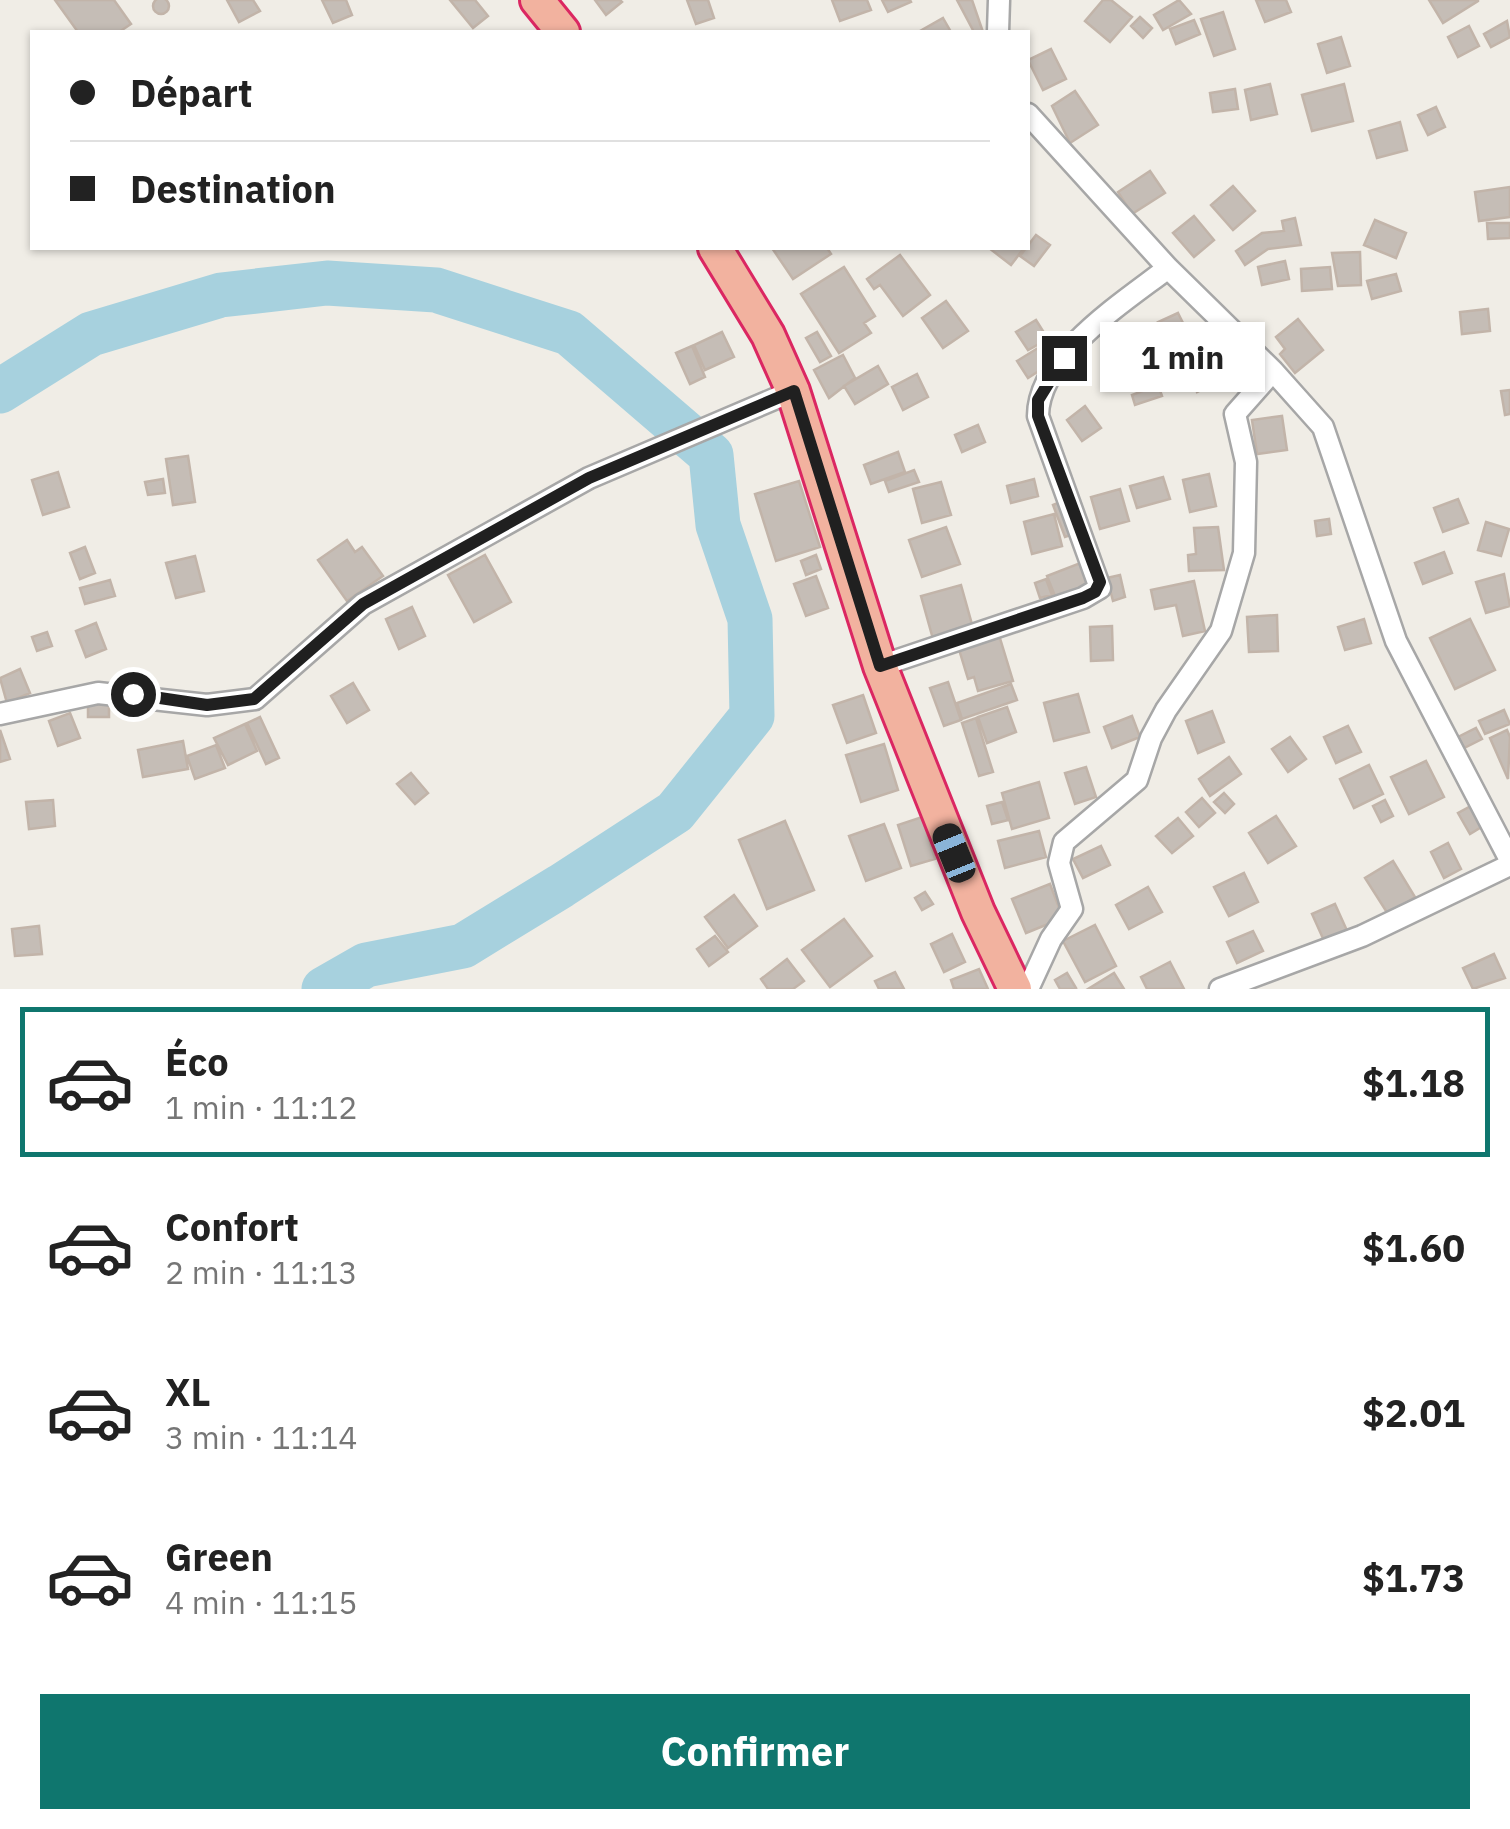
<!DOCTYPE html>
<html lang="fr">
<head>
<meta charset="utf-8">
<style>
  :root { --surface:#fff; --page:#f2f2f2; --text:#222; --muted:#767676; --line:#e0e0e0; --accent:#0f766e }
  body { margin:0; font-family:"IBM Plex Sans",sans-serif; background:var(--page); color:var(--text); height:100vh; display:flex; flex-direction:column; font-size:38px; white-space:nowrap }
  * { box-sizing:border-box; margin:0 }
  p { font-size:32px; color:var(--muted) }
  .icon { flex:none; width:55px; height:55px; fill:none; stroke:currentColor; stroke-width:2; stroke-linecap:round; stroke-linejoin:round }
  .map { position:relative; height:989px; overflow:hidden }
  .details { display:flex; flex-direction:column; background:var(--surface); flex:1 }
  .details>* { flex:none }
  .top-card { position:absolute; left:30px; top:30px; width:1000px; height:220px; border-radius:0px; box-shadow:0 2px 8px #0004; display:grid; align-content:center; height:220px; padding:0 40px; background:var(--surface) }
  .end { position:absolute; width:45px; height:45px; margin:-22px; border:12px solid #202020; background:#fff; box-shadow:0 0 0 5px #fff }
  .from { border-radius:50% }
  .bubble { position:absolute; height:70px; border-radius:0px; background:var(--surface); box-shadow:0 2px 8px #0004; font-size:32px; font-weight:700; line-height:70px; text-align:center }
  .car { position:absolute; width:30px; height:60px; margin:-30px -15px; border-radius:12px; box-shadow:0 0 8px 2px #0007; background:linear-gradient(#222 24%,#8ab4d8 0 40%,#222 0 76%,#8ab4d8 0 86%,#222 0) }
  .top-card b { display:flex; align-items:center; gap:35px; height:95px; font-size:38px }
  .top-card b+b { border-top:2px solid var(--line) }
  .top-card i { width:25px; height:25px; background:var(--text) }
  ul { padding:18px 0 0; list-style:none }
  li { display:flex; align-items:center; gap:30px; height:150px; margin:0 20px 15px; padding:0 20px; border:5px solid transparent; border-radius:0px }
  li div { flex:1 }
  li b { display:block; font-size:38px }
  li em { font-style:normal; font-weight:700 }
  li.on { border-color:var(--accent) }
  li>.icon { width:90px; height:90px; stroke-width:1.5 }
  .cta { display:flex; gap:20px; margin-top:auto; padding:20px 40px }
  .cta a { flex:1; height:115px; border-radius:0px; background:var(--accent); color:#fff; font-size:40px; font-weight:700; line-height:115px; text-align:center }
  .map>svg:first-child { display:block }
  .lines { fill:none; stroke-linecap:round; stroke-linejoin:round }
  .river { stroke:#a7d1de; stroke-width:45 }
  .building { fill:#c5bdb6; stroke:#c2b4a9; stroke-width:2.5 }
  .minor-casing { stroke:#a7a7a7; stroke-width:25 }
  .trunk-casing { stroke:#db2762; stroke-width:38 }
  .minor { stroke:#fff; stroke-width:20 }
  .trunk { stroke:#f2b29f; stroke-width:32 }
  .route { stroke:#202020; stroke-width:12 }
</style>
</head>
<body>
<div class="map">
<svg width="1510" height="989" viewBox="0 0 1510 989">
  <rect width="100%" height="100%" fill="#f0ede6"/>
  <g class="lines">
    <path class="river" d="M 0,391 L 91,334 L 221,295 L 327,283 L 436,290 L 569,333 L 711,455 L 718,525 L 750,619 L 752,716 L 675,812 L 561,886 L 463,946 L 366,965 L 324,989"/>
  </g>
  <path class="building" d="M153 6a8 8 0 1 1 16 0a8 8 0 1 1-16 0Z
    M 55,0 L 114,0 L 131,24 L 119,32 L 78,32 Z
    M 227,0 L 253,0 L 260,11 L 239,22 Z
    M 322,0 L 346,0 L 352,15 L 333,23 Z
    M 450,0 L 475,0 L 488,16 L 473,28 Z
    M 595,0 L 620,0 L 622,2 L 606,15 Z
    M 687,0 L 708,0 L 714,18 L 696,24 Z
    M 832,0 L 867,0 L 871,10 L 840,21 Z
    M 882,0 L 910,0 L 911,2 L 888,12 Z
    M 957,0 L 972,0 L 983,32 L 974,32 Z
    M 1103,0 L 1111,0 L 1132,17 L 1110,42 L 1085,21 Z
    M 1179,0 L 1191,14 L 1163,30 L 1154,15 Z
    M 1256,0 L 1286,0 L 1291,12 L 1265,22 Z
    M 1429,0 L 1478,0 L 1478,1 L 1443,23 Z
    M 1223,12 L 1235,49 L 1214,56 L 1201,19 Z
    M 1140,17 L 1152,28 L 1143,38 L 1131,26 Z
    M 943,18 L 951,32 L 921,32 L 920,31 Z
    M 1194,20 L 1200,34 L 1176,44 L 1170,29 Z
    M 1507,21 L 1510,37 L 1491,47 L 1484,34 Z
    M 1469,26 L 1479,46 L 1458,57 L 1448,37 Z
    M 1341,37 L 1350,66 L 1327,73 L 1318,44 Z
    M 1051,49 L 1066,79 L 1043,90 L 1028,60 Z
    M 1270,84 L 1277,114 L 1251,120 L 1245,90 Z
    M 1344,84 L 1353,121 L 1312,131 L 1302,95 Z
    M 1235,89 L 1238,109 L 1213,112 L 1210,93 Z
    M 1075,91 L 1098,125 L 1070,143 L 1052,106 Z
    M 1436,107 L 1445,127 L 1428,135 L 1418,115 Z
    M 1400,122 L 1407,150 L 1377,158 L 1369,131 Z
    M 1150,171 L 1165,193 L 1132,214 L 1118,192 Z
    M 1233,186 L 1255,211 L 1233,230 L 1211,205 Z
    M 1510,187 L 1510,217 L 1479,221 L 1475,192 Z
    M 1194,216 L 1214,240 L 1194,257 L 1173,233 Z
    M 1295,218 L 1301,245 L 1268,249 L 1245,265 L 1236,251 L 1262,233 L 1284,231 L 1282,221 Z
    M 1375,220 L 1406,233 L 1396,258 L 1364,245 Z
    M 1487,223 L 1510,223 L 1510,238 L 1488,239 Z
    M 1036,235 L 1050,245 L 1034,266 L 1020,256 Z
    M 772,248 L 827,248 L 831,254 L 793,279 Z
    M 989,248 L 1024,248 L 1011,265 Z
    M 1360,252 L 1361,285 L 1338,286 L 1332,253 Z
    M 900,255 L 930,295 L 903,316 L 880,285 L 874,289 L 867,279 Z
    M 1285,261 L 1289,279 L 1262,285 L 1258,267 Z
    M 844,267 L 875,316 L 864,323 L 871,333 L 839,353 L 801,294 Z
    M 1330,267 L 1332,289 L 1302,291 L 1301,269 Z
    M 1396,274 L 1401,291 L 1372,299 L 1367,281 Z
    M 946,301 L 968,331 L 943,348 L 922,318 Z
    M 1488,309 L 1490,331 L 1462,334 L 1460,312 Z
    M 1178,313 L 1191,339 L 1172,349 L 1158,322 Z
    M 1298,319 L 1323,350 L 1295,373 L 1280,354 L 1285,349 L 1276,337 Z
    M 1036,320 L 1048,339 L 1028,350 L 1016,332 Z
    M 722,332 L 734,357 L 705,370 L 694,345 Z
    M 817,332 L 831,356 L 820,362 L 806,338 Z
    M 1051,340 L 1062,356 L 1028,378 L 1017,361 Z
    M 692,346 L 705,377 L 690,384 L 676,353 Z
    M 1211,349 L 1226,378 L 1197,392 L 1183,363 Z
    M 843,355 L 855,378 L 829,398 L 814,370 Z
    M 878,366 L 888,384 L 855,404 L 844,386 Z
    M 917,374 L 928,397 L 903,410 L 892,387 Z
    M 1158,385 L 1162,396 L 1135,405 L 1132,395 Z
    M 1510,390 L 1510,414 L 1505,415 L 1501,391 Z
    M 1085,406 L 1101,428 L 1082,441 L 1067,420 Z
    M 1282,416 L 1287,450 L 1257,454 L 1252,420 Z
    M 978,425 L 985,442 L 962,452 L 955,435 Z
    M 898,452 L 905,472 L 871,484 L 864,465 Z
    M 188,456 L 195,502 L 173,505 L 166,459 Z
    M 914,470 L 919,482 L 889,492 L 885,481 Z
    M 58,472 L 69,507 L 43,515 L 32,480 Z
    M 1209,474 L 1216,506 L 1190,512 L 1183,480 Z
    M 1163,477 L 1170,499 L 1137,508 L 1130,486 Z
    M 163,479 L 165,493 L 148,495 L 145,482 Z
    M 1034,479 L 1038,496 L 1011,503 L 1007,486 Z
    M 799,481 L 820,547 L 776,561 L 755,494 Z
    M 941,482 L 951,515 L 922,523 L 913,489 Z
    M 1120,489 L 1129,521 L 1100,529 L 1091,497 Z
    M 1458,499 L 1468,523 L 1443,532 L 1434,508 Z
    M 1065,500 L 1077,533 L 1065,537 L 1053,505 Z
    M 1054,514 L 1062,546 L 1032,554 L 1024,522 Z
    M 1329,519 L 1331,534 L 1317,536 L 1315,521 Z
    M 1486,522 L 1509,529 L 1501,556 L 1478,550 Z
    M 946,527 L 960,564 L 922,577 L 909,540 Z
    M 1218,527 L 1224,570 L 1189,571 L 1188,555 L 1196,554 L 1194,528 Z
    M 347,540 L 355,552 L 362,547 L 383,576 L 347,601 L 318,560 Z
    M 85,547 L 95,573 L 80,579 L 70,553 Z
    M 1444,552 L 1452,573 L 1423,584 L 1415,563 Z
    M 485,555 L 511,602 L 474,622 L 448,575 Z
    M 816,555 L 821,569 L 806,575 L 801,561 Z
    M 195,556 L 204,591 L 176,598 L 166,563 Z
    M 1088,560 L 1098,585 L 1057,601 L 1047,576 Z
    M 1504,574 L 1510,606 L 1486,613 L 1476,582 Z
    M 1120,575 L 1125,597 L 1113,601 L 1107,578 Z
    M 816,576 L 828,608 L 806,616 L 794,584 Z
    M 1046,579 L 1052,595 L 1040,598 L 1035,583 Z
    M 110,580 L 115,596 L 85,604 L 80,588 Z
    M 1194,581 L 1205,631 L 1183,636 L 1176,605 L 1155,609 L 1151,590 Z
    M 961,585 L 973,628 L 933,639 L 921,596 Z
    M 412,607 L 425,636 L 399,649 L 386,619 Z
    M 1277,615 L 1278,651 L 1249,652 L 1247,617 Z
    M 1364,619 L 1371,643 L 1345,650 L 1338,627 Z
    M 1470,619 L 1495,670 L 1455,689 L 1430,638 Z
    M 96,623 L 106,649 L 86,657 L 76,631 Z
    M 1112,626 L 1113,660 L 1091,661 L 1090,627 Z
    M 47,632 L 52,646 L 37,651 L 32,637 Z
    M 999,635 L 1013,681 L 978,691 L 974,677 L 968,679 L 958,646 Z
    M 20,669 L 30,693 L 7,703 L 0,678 Z
    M 948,682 L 961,720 L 944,726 L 930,688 Z
    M 353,683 L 369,710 L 347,723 L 331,696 Z
    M 1011,684 L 1017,700 L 962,719 L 957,703 Z
    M 1078,694 L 1089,732 L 1054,741 L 1044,703 Z
    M 863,695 L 876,733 L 847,743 L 833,705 Z
    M 88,704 L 109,705 L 109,717 L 88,717 Z
    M 1007,707 L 1016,732 L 987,743 L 978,717 Z
    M 1504,710 L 1510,724 L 1485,734 L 1479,721 Z
    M 1212,711 L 1224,742 L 1198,753 L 1186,721 Z
    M 70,713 L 80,738 L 58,746 L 49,721 Z
    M 1132,716 L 1140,737 L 1112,748 L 1104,727 Z
    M 260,717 L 279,758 L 266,764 L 247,723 Z
    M 976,718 L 993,772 L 979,776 L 962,723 Z
    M 245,724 L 257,751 L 228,765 L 214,738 Z
    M 1348,726 L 1361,752 L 1336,763 L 1324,737 Z
    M 1476,728 L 1482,739 L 1464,748 L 1458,737 Z
    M 0,730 L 10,759 L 0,762 Z
    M 1507,730 L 1510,737 L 1508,779 L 1490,738 Z
    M 1290,737 L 1306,759 L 1288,772 L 1272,749 Z
    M 183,741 L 188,769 L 143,777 L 138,750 Z
    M 884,744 L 898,790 L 861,802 L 846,755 Z
    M 216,745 L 225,768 L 195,779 L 187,756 Z
    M 1229,757 L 1241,774 L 1210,796 L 1199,779 Z
    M 1426,761 L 1444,797 L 1409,814 L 1391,777 Z
    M 1369,765 L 1383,794 L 1354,808 L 1340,779 Z
    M 1086,767 L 1096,797 L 1075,804 L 1065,773 Z
    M 411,773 L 428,793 L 415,804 L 397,784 Z
    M 1039,782 L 1049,818 L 1012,829 L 1002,793 Z
    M 1224,793 L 1234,804 L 1225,813 L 1214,802 Z
    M 1202,798 L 1215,813 L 1199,827 L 1186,812 Z
    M 53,800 L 55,826 L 29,829 L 26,802 Z
    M 1385,800 L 1393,816 L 1381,822 L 1373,806 Z
    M 1002,802 L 1008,820 L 992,824 L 987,806 Z
    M 1471,806 L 1483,826 L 1470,834 L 1458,813 Z
    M 1276,816 L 1296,846 L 1268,863 L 1249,833 Z
    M 922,817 L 935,859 L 911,866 L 898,825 Z
    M 1178,818 L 1193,836 L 1172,853 L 1156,836 Z
    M 785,821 L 814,890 L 767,909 L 739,840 Z
    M 884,824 L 901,868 L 866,881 L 849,836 Z
    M 1039,831 L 1046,857 L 1005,868 L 998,841 Z
    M 1448,843 L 1461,869 L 1444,878 L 1431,852 Z
    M 1101,846 L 1110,865 L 1083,878 L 1073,859 Z
    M 1393,861 L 1415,897 L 1388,914 L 1365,878 Z
    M 1244,873 L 1258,902 L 1229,916 L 1214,887 Z
    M 1050,884 L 1063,918 L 1026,933 L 1012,899 Z
    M 1148,887 L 1162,912 L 1129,929 L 1116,905 Z
    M 925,892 L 933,904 L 922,910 L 915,898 Z
    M 734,895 L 757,926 L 728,948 L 705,917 Z
    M 1335,904 L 1349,935 L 1326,945 L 1312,914 Z
    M 844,919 L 872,956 L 830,987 L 802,950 Z
    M 1095,925 L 1116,966 L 1085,982 L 1063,941 Z
    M 39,926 L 42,954 L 15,956 L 12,929 Z
    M 1253,931 L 1263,951 L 1237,963 L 1227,942 Z
    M 952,934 L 965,962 L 944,972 L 931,944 Z
    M 715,936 L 728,952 L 709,966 L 697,949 Z
    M 1494,954 L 1505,978 L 1473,989 L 1463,968 Z
    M 787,959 L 804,981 L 793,989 L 768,989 L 761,979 Z
    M 1170,962 L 1184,989 L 1147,989 L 1141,977 Z
    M 979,969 L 988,989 L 954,989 L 951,980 Z
    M 895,972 L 904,989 L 879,989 L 875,981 Z
    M 1067,973 L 1076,988 L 1074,989 L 1060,989 L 1055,980 Z
    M 1114,973 L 1124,989 L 1088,989 Z"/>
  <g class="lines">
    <g class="minor-casing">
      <path id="minor" d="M 998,32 L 999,0
        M 1028,114 L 1168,268 L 1273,371 L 1323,427 L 1396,641 L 1510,860
        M 880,666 L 1083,598 L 1100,588 L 1038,416 C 1038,356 1124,302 1168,268
        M 0,714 L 98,693 L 207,705 L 255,699 L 363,604 L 589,478 L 793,391
        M 1028,989 L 1051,939 L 1072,909 L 1059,863 L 1064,842 L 1137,780 L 1151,738 L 1166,710 L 1221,631 L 1244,553 L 1246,462 L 1235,414 L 1273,371
        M 1220,989 L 1362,936 L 1510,865"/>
    </g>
    <g class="trunk-casing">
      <path id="trunk" d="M 537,0 L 563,32
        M 715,248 L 768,335 L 793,391 L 880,666 L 978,912 L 1015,989"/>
    </g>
    <use href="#minor" class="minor"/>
    <use href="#trunk" class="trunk"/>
  </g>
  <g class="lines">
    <path class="route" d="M 133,694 L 207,705 L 254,699 L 363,604 L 589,478 L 794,391 L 880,666 L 1083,598 L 1095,592 L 1100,582 L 1038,416 L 1038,400 L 1064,358"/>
  </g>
</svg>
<i class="end from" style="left:133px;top:694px"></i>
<i class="end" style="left:1064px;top:358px"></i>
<div class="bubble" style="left:1100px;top:322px;width:165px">1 min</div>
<i class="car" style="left:954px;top:853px;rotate:338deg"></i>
<div class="top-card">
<b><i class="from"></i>Départ</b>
<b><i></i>Destination</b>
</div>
</div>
<section class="details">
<ul>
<li class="on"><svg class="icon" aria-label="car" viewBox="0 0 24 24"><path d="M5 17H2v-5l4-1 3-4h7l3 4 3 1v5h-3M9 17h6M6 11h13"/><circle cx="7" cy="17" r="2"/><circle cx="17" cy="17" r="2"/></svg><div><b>Éco</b><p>1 min · 11:12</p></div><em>$1.18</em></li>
<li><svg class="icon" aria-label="car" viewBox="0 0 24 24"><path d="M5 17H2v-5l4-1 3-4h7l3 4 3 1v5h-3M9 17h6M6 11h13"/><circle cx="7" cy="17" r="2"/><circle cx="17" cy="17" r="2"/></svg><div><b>Confort</b><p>2 min · 11:13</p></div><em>$1.60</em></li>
<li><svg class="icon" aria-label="car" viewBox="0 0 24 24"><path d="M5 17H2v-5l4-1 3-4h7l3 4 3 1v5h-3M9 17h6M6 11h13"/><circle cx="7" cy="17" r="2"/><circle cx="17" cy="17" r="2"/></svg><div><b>XL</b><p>3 min · 11:14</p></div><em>$2.01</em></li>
<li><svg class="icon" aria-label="car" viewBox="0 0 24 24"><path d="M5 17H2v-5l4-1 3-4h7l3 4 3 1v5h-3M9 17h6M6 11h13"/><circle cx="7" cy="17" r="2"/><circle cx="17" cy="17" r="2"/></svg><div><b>Green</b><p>4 min · 11:15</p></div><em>$1.73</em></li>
</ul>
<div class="cta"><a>Confirmer</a></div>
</section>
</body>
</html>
